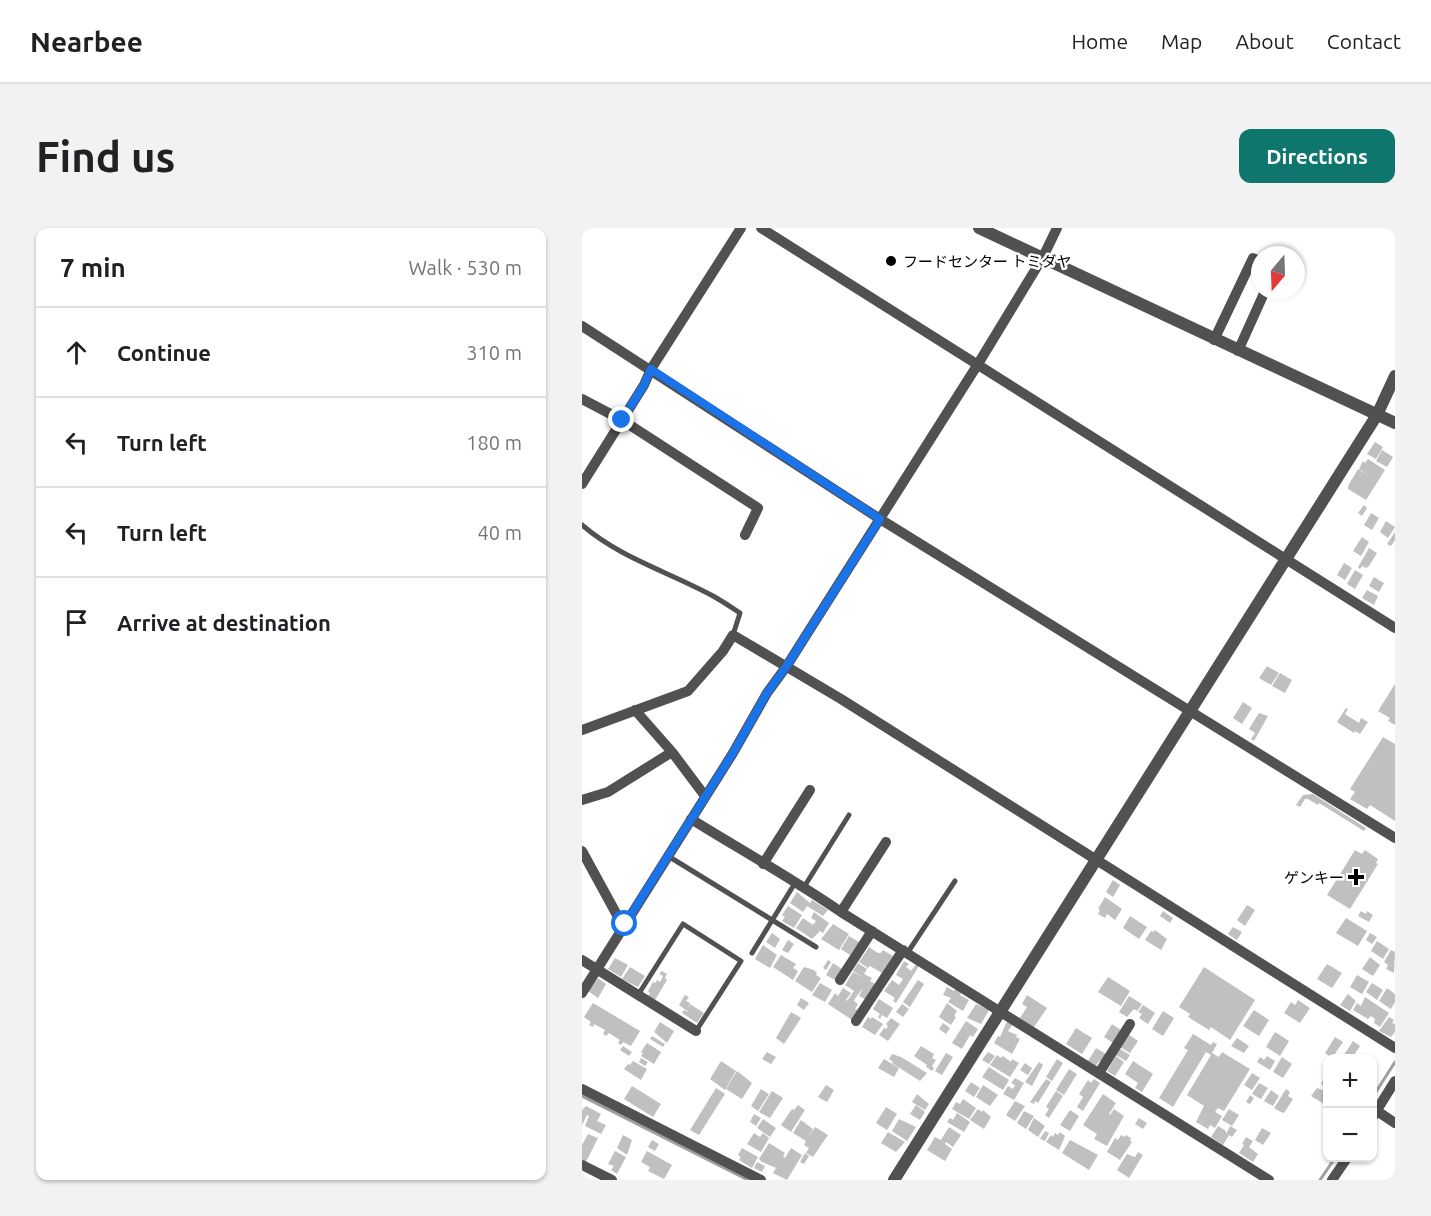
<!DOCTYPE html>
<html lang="en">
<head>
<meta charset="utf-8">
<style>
  :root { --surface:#fff; --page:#f2f2f2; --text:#202124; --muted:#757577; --line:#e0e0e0; --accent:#0f766e }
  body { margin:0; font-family:Ubuntu,"Noto Sans JP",sans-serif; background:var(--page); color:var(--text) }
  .controls { position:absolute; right:18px; bottom:18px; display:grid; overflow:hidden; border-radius:12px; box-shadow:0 2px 4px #0004 }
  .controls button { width:54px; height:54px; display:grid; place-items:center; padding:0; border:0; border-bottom:2px solid var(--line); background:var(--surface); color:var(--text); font:30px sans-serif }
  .compass { position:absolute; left:669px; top:18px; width:54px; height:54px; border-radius:50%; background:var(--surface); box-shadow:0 2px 4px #0004; rotate:199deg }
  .stop { position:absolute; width:18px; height:18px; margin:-14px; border:4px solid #1a73e8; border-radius:50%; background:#fff }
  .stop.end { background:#1a73e8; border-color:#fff; box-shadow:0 2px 6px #0008 }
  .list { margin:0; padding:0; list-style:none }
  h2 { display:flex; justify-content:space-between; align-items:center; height:78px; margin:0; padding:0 24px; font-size:26px }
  h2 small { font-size:20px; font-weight:400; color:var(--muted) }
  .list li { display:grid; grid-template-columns:39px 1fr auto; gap:18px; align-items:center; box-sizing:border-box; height:90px; padding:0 24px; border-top:2px solid var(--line) }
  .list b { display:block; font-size:22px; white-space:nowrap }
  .list em { font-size:20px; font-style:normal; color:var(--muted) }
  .icon { flex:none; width:33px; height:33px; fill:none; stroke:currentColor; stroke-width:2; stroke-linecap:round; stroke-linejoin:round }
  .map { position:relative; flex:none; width:813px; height:952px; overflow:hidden; border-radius:12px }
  header { display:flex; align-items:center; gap:36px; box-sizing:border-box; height:84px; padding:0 30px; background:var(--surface); border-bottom:2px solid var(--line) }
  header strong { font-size:28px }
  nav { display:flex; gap:33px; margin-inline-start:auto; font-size:21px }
  .intro { display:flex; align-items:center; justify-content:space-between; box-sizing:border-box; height:144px; padding:0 36px }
  h1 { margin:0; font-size:42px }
  .button { padding:15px 27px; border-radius:12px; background:var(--accent); color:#fff; font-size:21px; font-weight:700 }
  main { display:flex; gap:36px; padding:0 36px }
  aside { flex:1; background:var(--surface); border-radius:12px; box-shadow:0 2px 4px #0004 }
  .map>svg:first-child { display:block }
</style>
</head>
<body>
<header>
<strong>Nearbee</strong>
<nav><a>Home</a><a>Map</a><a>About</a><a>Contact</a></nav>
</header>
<div class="intro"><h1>Find us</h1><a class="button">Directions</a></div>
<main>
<aside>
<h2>7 min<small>Walk · 530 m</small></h2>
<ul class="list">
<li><svg class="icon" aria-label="ahead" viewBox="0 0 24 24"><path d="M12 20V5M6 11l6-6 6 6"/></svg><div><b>Continue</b></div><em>310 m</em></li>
<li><svg class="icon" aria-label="left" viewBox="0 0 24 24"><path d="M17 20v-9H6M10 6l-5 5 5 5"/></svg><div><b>Turn left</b></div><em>180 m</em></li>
<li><svg class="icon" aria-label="left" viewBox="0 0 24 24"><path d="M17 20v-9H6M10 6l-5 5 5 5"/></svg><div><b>Turn left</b></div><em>40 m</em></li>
<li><svg class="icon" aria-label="arrive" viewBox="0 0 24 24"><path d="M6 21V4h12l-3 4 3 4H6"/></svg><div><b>Arrive at destination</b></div></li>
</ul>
</aside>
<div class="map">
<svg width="813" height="952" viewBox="0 0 813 952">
  <rect width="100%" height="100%" fill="#fff"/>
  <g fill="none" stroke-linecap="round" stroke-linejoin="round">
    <path stroke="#9f9f9f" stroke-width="3" d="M0,868L166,952
      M790,870L813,834
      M738,952L753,930"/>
  </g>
  <path fill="#c0c0c0" d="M793,214L801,219L794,231L785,226Z
    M800,222L811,229L805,239L794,233Z
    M786,231L803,242L784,272L766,261V258L776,241L789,249L777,241L781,233L783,235Z
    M782,277L785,280L780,288L776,285Z
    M789,285L797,290L790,302L782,297Z
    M804,293L813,299L806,310L798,304Z
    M813,304V312L809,318L805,316Z
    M780,309L787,314L779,328L771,323Z
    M787,320L795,325L787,338L784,340L780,338L778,341L776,339Z
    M762,335L770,340L763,352L755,347Z
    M773,342L781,347L773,361L765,356Z
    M792,349L802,355L797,364L787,358Z
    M785,362L796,368L792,377L780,370Z
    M685,438L697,445L689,457L677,450Z
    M698,445L710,452L703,465L690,458Z
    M813,456V497L806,493L808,490L796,483Z
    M661,474L670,480L660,496L651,490Z
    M764,480L766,481L763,486L777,495L779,490L786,494L778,506L773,503L772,505L755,494Z
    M677,485L686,488L672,513L669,511L673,505L667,501Z
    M801,509L813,516V593L788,577L785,581L768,571L773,564L768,561Z
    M731,566L784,600L782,603L737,575L736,577L726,571H723L718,579L714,577L721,567Z
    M773,622L780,626L783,622L796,631L794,635L796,636L768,681L745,667Z
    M531,652L538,657L531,669L524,664Z
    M215,664L228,675L230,672L246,682L241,688L225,678L221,684L208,675Z
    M523,669L540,681L533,692L525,686L523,690L516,686L518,682L516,681Z
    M665,677L673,682L663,698L655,692Z
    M206,678L220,687L212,700L200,693L203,689L200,687Z
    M581,683L591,690L588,695L578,688Z
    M779,683L784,686L785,683L791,687L787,694L776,688Z
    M232,684L247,695L241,705L238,703L230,711L214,700L221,690L231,697L234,693L229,690Z
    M548,688L565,699L557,711L541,700Z
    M764,690L785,703L776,718L754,705Z
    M251,696L267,706L257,722L239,711Z
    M651,699L660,704L655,712L646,706Z
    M573,702L585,711L579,722L563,712L569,703L571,704Z
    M190,705L198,711L193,720L184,714Z
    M788,705L795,709L790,716L784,712Z
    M267,708L277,714L268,727L259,721Z
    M206,712L212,716L206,725L200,722Z
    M795,713L807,721L801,731L789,723Z
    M181,717L195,727L188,740L173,731Z
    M287,719L296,725H299L301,722L311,728L300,745L288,738L286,740L277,734Z
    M809,722L813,724L812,745L804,741L806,737L802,734Z
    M199,727L214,736L211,740L216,743L211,752L191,739Z
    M788,729L798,737L791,748L780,741Z
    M33,730L46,737L39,749L26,741Z
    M246,732L249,734L244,742L241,740Z
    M322,733L327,736L324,739L329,743L334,736L337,738L314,775L311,773L313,770L302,763L310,752L317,757L321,751L314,747Z
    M251,735L260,741L253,752L244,747Z
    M276,735L285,741L282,746L290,750L288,753L293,756L283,771L277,768L281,760L274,769L272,773L276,776L273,781L276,782L270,792L246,776L253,765L256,768L261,760L269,765L264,772L265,773L272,763L263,757L271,744L281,749L271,743Z
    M745,736L760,745L750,760L735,751Z
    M48,739L63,748L56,759L40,751Z
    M222,739L232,742L235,745L234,747L239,750L230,764L213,753Z
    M622,739L673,772L648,812L629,799L627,802L606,789L608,786L597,779Z
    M80,743L85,746L83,750L85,752L73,772L66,768L68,765L66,763L71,754L73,755L75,752L78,754L81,748L77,746Z
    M775,747L787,754L780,766L768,759Z
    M526,749L548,763L539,778L516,764Z
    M16,750L24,756L16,770L6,763Z
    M336,752L342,756L328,779L321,774Z
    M238,755L250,762L243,774L230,767Z
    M790,755L801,762L795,772L784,764Z
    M365,759L372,763L374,760L380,764L378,767L387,772L381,783L366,774L369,770L361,767Z
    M805,760L813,766V774L809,781L797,773Z
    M766,766L774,773L768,783L758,777Z
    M103,767L107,769L104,773L108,775L104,782L97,777Z
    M445,767L465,780L452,799L438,790L445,779L440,776Z
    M547,768L560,776L555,783L552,781L545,789L537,784Z
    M783,769L807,785L798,799L792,795L793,791L789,788L786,791L771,782L775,775L779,778Z
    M219,770L227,775L222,782L215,777Z
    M297,771L311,780L305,790L300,787L298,791L296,789L298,786L291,781Z
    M716,772L728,780L718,795L702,785L709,774L713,777Z
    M11,775L58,803L49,818L41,814L39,817L36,815L38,812L27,805L24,808L21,806L23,802L12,796L11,799L7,797L9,794L2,789Z
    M365,775L375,783L372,788L374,789L369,797L357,789Z
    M108,776L122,785L115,795L100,785L102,782L108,785L104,782Z
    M320,776L327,781L321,789L314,784Z
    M394,776L407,782L399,796L385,790Z
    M561,777L573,785L566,796L557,790L560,786L556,784Z
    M672,782L687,792L677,808L661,798Z
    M581,783L592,790L581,808L570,801Z
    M209,784L219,790L202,816L194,810Z
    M286,789L289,791L290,789L301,796L293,807L280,799Z
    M807,789L812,792L810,795L813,796V804L809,809L797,803Z
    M309,790L318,796L306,813L297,807L302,800L304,801L306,798L304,796Z
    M384,793L396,801L391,809L388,807L380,821L370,815Z
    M425,793L431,796L426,803L435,807L434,809L438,811L430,826L412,815L416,808L418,809Z
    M78,794L92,803L85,815L72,804Z
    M361,795L368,800L364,806L357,801Z
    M530,796L539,802L531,815L522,809Z
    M494,800L510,810L500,826L484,816Z
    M693,804L707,813L698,828L684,819Z
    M546,806L556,813L548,825L538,819Z
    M611,806L629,817L631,814L635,816L630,825L637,829L640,824L668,841L642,883L636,880L633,884L640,888L633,900L628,897L626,901L614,894L622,878L605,867L629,827L624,824L591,879L577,870L606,822L602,820Z
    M70,808L83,816L81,819L68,811Z
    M753,809L761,814L750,830L743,825Z
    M655,810L667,818L662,825L649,818Z
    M771,813L778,818L770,830H760Z
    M65,815L79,824L72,836L59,828L61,825L59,824Z
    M41,818L50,824L47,828L38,822Z
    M339,818L352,826L350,830L354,832L350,838L352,840L350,843L344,839L345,837L332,828Z
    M514,820L524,826L519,835L517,833L514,838L506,833Z
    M538,821L548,827L544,833L534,827Z
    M185,824L194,829L189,836L180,831Z
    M406,824L413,828L407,836L400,832Z
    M364,825L371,829L360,847L353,843Z
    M310,826L319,829L345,845L338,853L310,835L311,834L307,831Z
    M415,827L419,830L421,828L429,834L430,831L437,835L428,849L408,837Z
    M534,828L542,834L533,848L525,843Z
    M685,828L693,833L688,842L675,834L678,829L682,832Z
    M700,829L710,836L701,850L691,844Z
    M59,830L66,834L63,838L57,834Z
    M302,831L317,840L312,849L296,840Z
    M475,831L481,835L470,853L464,849Z
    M51,833L65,841L59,852L42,841L46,836L48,837Z
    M139,833L154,843L143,862L128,851Z
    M551,833L571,846L560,864L553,860L556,855L543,846Z
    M457,834L461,837L450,858L443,854Z
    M443,835L450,840L446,847L438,842Z
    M407,839L427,852L421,862L400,849Z
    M487,841L495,846L482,867L474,862Z
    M155,843L170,855L160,871L144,861Z
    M670,845L678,850L670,862L662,857Z
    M743,848L746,850V857L744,855L742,858L739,856Z
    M433,850L442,855L432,872L421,866L426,858L431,861L433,857L429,855Z
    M464,851L469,854L456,875L453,873L452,876L448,874Z
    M512,851L518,855L501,883L495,879L501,869L497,866L506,852L509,855Z
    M389,854L398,860L392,869L383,863Z
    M677,855L686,860L679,871L670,866Z
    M244,857L252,862L245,874L236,869Z
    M401,857L416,867L408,878L394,869Z
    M50,858L79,876L71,889L42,871Z
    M134,860L143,866L117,907L108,902Z
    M735,860L746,864V871L742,876L729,868Z
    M179,861L187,866L176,883L169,878Z
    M704,861L708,864L706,868L711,871L702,885L699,884L692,880Z
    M689,862L697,868L691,878L682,873Z
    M190,863L201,870L188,890L177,884Z
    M474,863L481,868L467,890L463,887L467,881L464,879Z
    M335,866L347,876L343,882L330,874Z
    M521,866L534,875L527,886L528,887L532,881L542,888L525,918L512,911L515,906L501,897Z
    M668,867L672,870L668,876L664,874Z
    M381,871L394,880L387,891L370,881L374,874L378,876Z
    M433,873L443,878L433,893L424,887Z
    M216,877L223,882L209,904L199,897L210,881L212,882Z
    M334,877L343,884L338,892L328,886Z
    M4,878L19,886L15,893L24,897L19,906L3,898L7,888L5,887L0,897V882Z
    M304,879L315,886L305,902L294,895Z
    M396,881L400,884L401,882L409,889L402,901L388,892Z
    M647,881L657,887L650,898L640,892Z
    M488,882L497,888L488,903L478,897Z
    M442,883L452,888L444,901L435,895Z
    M375,885L388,894L382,904L365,894L368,890L371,892Z
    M172,886L179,890L174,898L168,894Z
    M452,890L463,898L456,909L446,902Z
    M557,890L565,895L561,901L553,896Z
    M181,891L194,900L188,909L175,900Z
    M317,891L334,899L325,913L310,903Z
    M219,892L231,901L225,911L233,899L246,907L231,929L224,925L227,920L222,917L224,913L211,905Z
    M636,898L644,903V906L648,898L655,902L650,909L647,907L641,917L629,909Z
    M367,899L379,907L371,919L364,914L363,916L370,921L363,933L345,922L353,909L359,912Z
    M680,900L689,905L681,917L673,912Z
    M463,903L467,905L463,913L458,911Z
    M306,904L323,914L314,924L299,915Z
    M478,904L483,908L477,922L464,914L469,907L471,909L473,905L476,907Z
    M172,905L178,909L181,905L187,910L179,924L165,916Z
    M6,906L16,910L4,934L0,932V917Z
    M41,907L50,912L45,927L35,920Z
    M539,907L542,909L544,907L549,910L548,913L550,914L538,932L525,924L533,910L536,912Z
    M664,909L671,913L667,919L676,926L671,934L657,925L662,917L660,916Z
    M70,912L77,916L73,923L66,919Z
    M488,912L516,927L507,942L480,925Z
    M187,915L203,925L201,928L203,930L209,920L220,927L205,952L191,945L194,940L180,934L177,931Z
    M160,920L176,929L170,940L157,932L159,929L156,927Z
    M33,923L44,929L35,946L29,942L32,938L26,936Z
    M65,923L90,937L82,951L66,943L68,939L59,934Z
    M556,924L561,927L547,950L535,942L545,926L553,929Z
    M223,925L227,928L222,936L218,934Z
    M175,934L183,938L180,944L172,940Z"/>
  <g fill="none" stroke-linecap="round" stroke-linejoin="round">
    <path stroke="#515151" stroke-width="5" d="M0,297C38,330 87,344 131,368C140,373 149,379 158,385L151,407
      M86,628L234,719
      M222,659L267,587
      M326,724L373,653
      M170,725L213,655
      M56,767L101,696L159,733L114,803"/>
    <path stroke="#515151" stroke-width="10" d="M179,0L813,400
      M0,98L298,291L813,610
      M632,112L671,30L678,33
      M656,123L683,63
      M0,171L40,192L176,280L163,307
      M0,256L62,157L69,141L159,0
      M53,482L90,524L123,568
      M0,502L106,463L141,423L151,407L259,471L813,820
      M0,572L26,564L90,524
      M109,591C159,622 211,651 259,684L687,952
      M0,623L35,687L43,696
      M181,636L228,562
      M259,684L304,614
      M0,732L114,803
      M258,752L290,703
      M0,765L151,525L185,465L204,439L396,136L461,29L475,0
      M274,793L321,722
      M517,845L548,796
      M0,861L179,952
      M795,883L813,895
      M790,890L813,853
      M0,937L30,952
      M750,952L765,930"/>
    <path stroke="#515151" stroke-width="12" d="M397,0L813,195
      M312,952L781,209L795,187L813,148"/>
  </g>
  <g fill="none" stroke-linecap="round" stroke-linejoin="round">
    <path stroke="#1a73e8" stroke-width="8" d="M40,192L62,157L69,141L298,291L204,439L185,465L151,525L43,696"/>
  </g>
  <g fill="#000" stroke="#fff" stroke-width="2">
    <circle cx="309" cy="33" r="6"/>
    <path d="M771 640h6v6h6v6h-6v6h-6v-6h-6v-6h6z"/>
  </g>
  <g text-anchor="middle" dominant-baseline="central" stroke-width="5" stroke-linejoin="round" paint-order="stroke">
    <g font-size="15" fill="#000" stroke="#fff" text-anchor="start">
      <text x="321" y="33">フードセンター トミダヤ</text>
      <text x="762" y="649" text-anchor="end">ゲンキー</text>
    </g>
  </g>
</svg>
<div class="controls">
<button>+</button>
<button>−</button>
</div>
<svg class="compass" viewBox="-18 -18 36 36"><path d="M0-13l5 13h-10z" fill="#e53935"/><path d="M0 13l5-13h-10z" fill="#757577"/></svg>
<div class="stop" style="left:43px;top:696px"></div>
<div class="stop end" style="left:40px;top:192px"></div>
</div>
</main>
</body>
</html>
